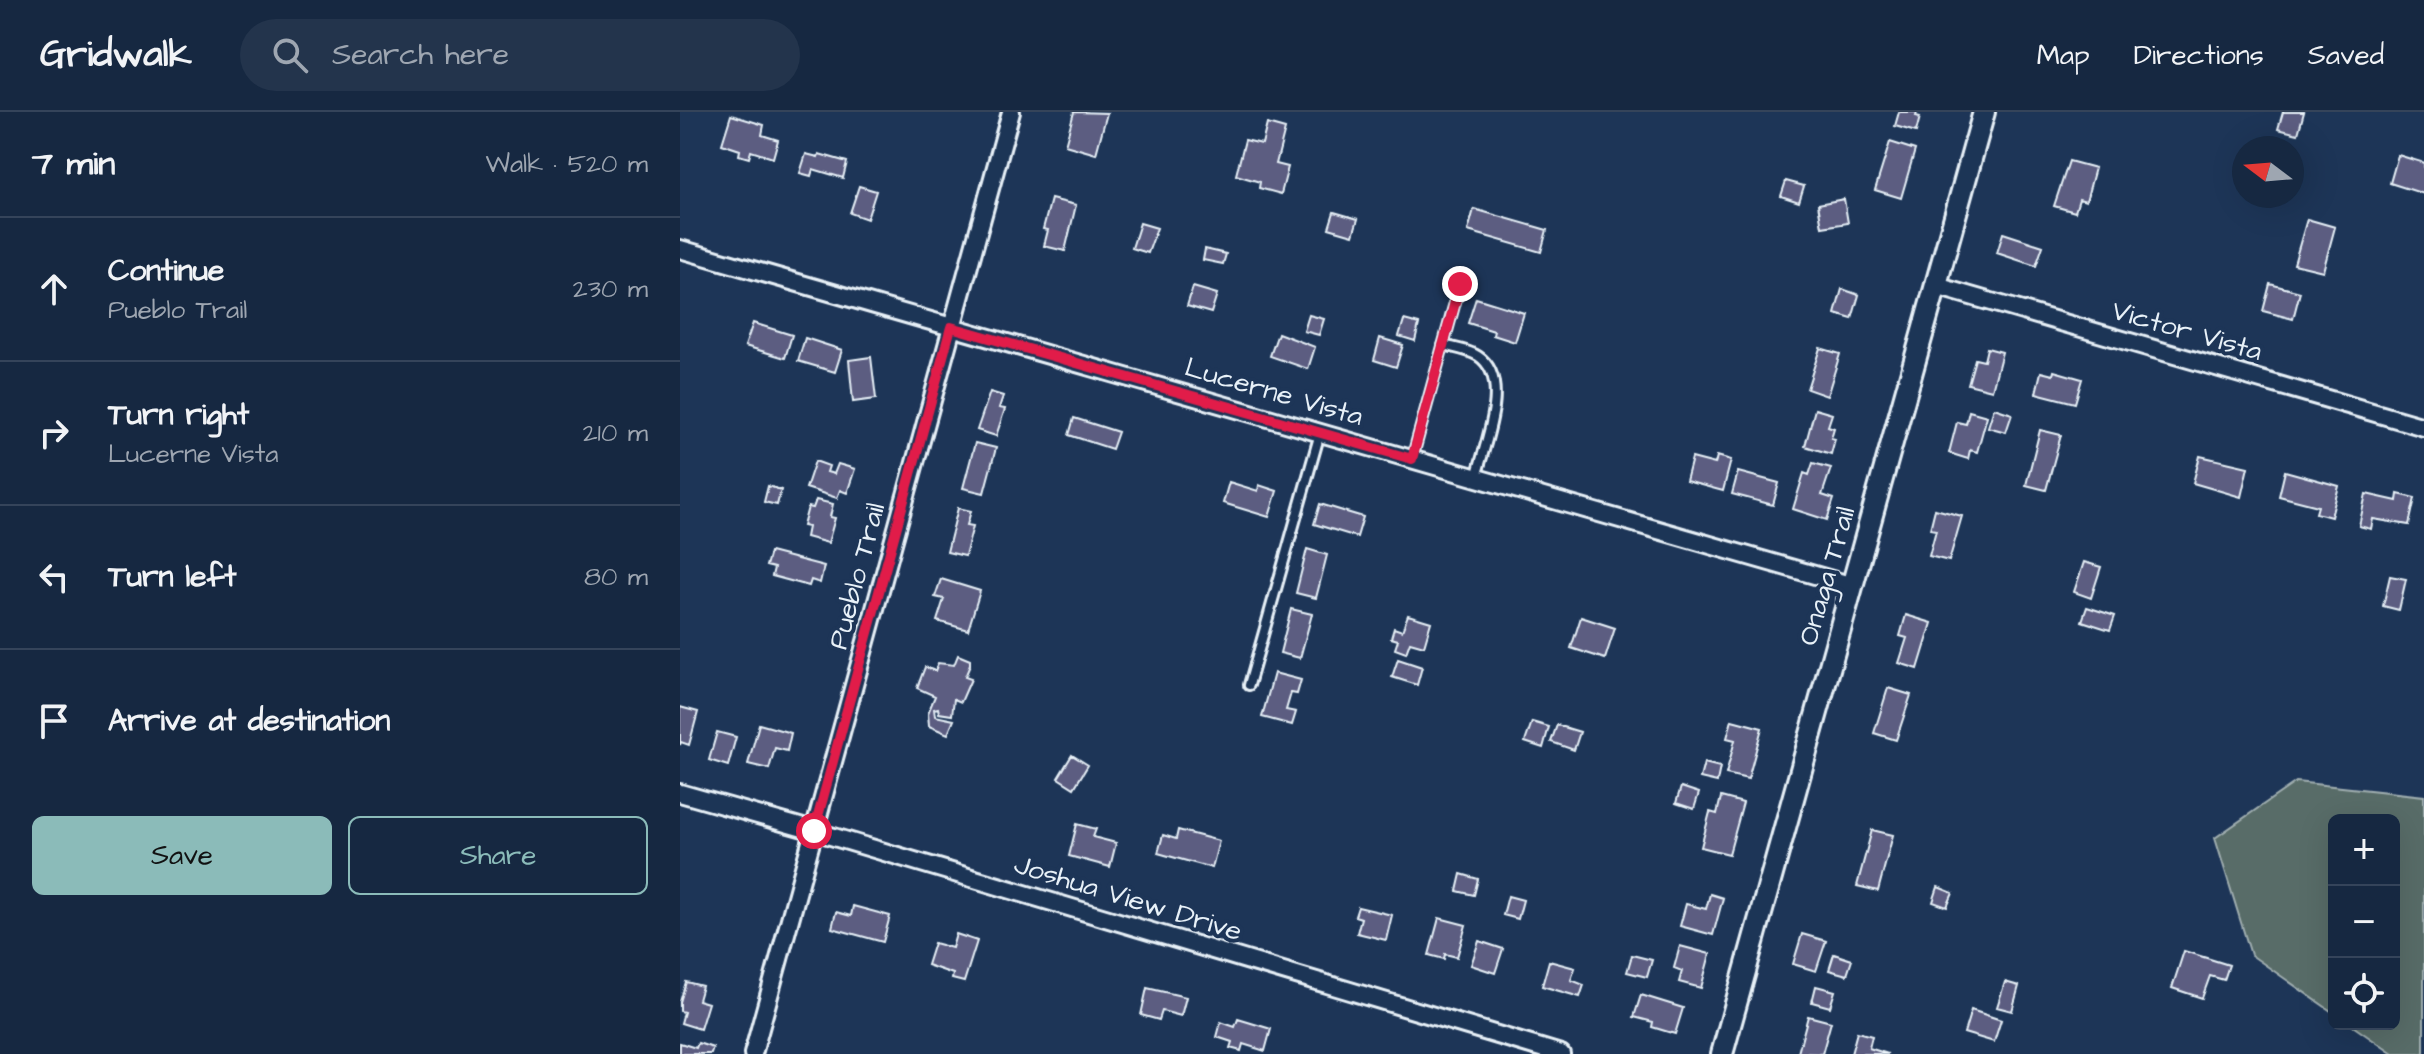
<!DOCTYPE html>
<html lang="en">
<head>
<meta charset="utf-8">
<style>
  :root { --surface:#162841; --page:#23344c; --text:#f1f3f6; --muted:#9ea6b1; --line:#35445a; --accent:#8bbbb9 }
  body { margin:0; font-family:"Architects Daughter",sans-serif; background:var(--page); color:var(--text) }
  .controls { position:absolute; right:24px; bottom:24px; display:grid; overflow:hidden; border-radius:12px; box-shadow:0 8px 32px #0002 }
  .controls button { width:72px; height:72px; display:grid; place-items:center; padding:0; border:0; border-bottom:2px solid var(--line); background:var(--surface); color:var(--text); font:40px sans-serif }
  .compass { position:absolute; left:1552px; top:24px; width:72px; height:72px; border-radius:50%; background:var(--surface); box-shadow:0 8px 32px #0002; rotate:286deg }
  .stop { position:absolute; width:24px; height:24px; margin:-18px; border:6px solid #e11d48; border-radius:50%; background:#fff }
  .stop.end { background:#e11d48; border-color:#fff; box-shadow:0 2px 8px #0008 }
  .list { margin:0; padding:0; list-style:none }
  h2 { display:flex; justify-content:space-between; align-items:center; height:104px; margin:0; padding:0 32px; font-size:34px }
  h2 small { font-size:26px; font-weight:400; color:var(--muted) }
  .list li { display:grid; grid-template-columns:52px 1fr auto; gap:24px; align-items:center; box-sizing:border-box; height:144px; padding:0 32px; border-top:2px solid var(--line) }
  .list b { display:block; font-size:30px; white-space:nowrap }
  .list p { margin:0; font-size:26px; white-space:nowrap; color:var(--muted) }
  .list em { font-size:26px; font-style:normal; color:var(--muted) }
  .actions { display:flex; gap:16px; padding:24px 32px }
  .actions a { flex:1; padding:18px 0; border:2px solid var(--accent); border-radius:12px; text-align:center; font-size:28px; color:var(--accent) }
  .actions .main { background:var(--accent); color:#111 }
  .icon { flex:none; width:44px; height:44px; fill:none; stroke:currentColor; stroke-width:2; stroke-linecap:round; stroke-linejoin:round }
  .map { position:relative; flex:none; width:1744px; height:942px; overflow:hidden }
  header { display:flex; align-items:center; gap:48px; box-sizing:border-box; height:112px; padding:0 40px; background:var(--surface); border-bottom:2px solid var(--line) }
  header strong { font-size:38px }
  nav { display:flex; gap:44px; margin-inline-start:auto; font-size:28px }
  .search { width:560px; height:72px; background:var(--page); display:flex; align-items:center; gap:20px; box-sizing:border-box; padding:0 28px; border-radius:44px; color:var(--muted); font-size:30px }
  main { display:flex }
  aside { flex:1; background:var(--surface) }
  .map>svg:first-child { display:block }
</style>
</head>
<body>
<header>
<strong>Gridwalk</strong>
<div class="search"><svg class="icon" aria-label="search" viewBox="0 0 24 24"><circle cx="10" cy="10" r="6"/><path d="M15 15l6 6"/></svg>Search here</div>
<nav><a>Map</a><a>Directions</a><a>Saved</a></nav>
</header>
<main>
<aside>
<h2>7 min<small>Walk · 520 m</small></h2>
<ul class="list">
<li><svg class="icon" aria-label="ahead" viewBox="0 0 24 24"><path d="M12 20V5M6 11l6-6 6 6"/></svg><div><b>Continue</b><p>Pueblo Trail</p></div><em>230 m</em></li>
<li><svg class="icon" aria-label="right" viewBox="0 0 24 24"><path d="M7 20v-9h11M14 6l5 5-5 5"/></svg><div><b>Turn right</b><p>Lucerne Vista</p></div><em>210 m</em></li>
<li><svg class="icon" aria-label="left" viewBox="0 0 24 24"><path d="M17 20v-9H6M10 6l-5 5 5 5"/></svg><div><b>Turn left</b></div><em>80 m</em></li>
<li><svg class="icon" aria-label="arrive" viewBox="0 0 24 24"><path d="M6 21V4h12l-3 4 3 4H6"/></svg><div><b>Arrive at destination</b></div></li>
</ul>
<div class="actions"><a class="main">Save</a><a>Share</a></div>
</aside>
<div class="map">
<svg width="1744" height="942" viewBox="0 0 1744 942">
  <rect width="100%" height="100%" fill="#1d3557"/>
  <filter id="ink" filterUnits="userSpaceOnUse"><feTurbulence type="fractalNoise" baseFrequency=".0125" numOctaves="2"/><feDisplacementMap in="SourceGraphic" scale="16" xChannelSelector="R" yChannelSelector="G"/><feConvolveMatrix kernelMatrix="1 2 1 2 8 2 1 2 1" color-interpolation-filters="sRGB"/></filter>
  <g filter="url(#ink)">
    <path fill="#586c67" stroke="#a0aeb0" stroke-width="2" d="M1616,670L1744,684V942H1713L1670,912H1714V708H1654V901L1571,843L1535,726Z"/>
    <path fill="#5b5d81" stroke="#e8f1f8" stroke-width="2" d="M394,0L427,1L416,42L385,33Z
      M1219,0H1237L1236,4L1240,5L1236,20L1215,14Z
      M1603,0H1624L1618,22L1598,17Z
      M51,3L84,13L82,23L98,28L93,46L71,39L69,46L59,43L60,38L42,32Z
      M587,12L605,17L596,52L608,55L601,82L579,76L580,70L556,63L565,28L582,32Z
      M1210,30L1235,38L1221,86L1195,78Z
      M126,42L138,45L139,42L167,50L163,66L133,57L131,64L120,61Z
      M1718,43L1744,51V82L1710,71Z
      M1389,49L1415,56L1406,89L1399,87L1395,100L1374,94Z
      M1106,69L1124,74L1119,90L1101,84Z
      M179,74L196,79L187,107L170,101Z
      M371,87L396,93L385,139L364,134L368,118L363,117Z
      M1164,87L1168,111L1142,115L1138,92Z
      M794,97L867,118L861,140L788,119Z
      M654,100L678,107L673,123L649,116Z
      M1627,107L1655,115L1643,159L1614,152Z
      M460,111L477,116L468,141L452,136Z
      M1323,121L1363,134L1356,154L1317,141Z
      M525,137L546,142L543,152L523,148Z
      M1590,172L1620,180L1613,207L1583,199Z
      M513,175L537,182L531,201L507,194Z
      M1162,177L1179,183L1172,207L1155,202Z
      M796,186L844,201L835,230L813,223L814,219L788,211Z
      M629,203L644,207L639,223L624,219Z
      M724,208L739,212L735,229L719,224Z
      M73,211L112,223L105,246L65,234Z
      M598,221L635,235L628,257L590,244Z
      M125,226L162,238L155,260L118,249Z
      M700,226L723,233L716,255L694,248Z
      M1140,236L1160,242L1147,284L1127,277Z
      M1307,236L1322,240L1312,278L1288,272L1295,247L1304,249Z
      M191,245L196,287L173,290L169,248Z
      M1374,259L1402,267L1395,291L1356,281L1361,260L1373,263Z
      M310,280L323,284L319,296L325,297L316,324L297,318Z
      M1314,296L1332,302L1326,320L1308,315Z
      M1135,297L1152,302L1148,314L1154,316L1151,326L1155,327L1151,342L1125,334Z
      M1289,299L1307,304L1297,340L1290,338L1288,347L1269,341L1277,310L1286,312Z
      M394,306L438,320L432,337L389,323Z
      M1360,318L1381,323L1366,378L1346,373Z
      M295,331L316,336L304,381L283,376Z
      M1037,344L1051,348L1043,379L1006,369L1012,346L1035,352Z
      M1520,344L1568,355L1561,385L1513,371Z
      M135,349L149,354L147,360L154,362L158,352L175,357L167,381L160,378L157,386L126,376Z
      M1133,351L1151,356L1142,383L1154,387L1147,408L1113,397L1124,361L1129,363Z
      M1605,359L1659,374L1651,405L1636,401L1638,394L1599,384Z
      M1058,360L1099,371L1093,393L1052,382Z
      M549,370L578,379L579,373L597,379L589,405L543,391Z
      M88,374L101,378L97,393L84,390Z
      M1686,382L1717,389L1718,382L1735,386L1729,413L1693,407L1691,417L1679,414Z
      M136,388L153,392L150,405L155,406L148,431L126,425L128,415L123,414L128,395L133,396Z
      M640,392L683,405L677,425L634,412Z
      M278,396L291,399L287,413L293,414L285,444L267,440Z
      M1255,397L1282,404L1269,449L1249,444L1256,418L1250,417Z
      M627,437L647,443L636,486L616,481Z
      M90,440L144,454L140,471L131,468L129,474L92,464L94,456L86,454Z
      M1404,450L1421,455L1411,486L1394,480Z
      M1710,464L1726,467L1719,498L1703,494Z
      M261,467L300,479L288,518L257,509L264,487L255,485Z
      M1407,495L1435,504L1430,518L1402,509Z
      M611,497L632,502L620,546L600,541Z
      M728,503L751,510L744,534L730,530L726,541L715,537L718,528L711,526L714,516L722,519Z
      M1226,503L1252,511L1238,557L1219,551L1227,526L1220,524Z
      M901,505L935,516L925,547L891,536Z
      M278,543L290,548V553L285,565L291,567L281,590L274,587L272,603L259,601L258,596L254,597L255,604L274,608L268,622L249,614L248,601L255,584L237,576L245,555L255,559L258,551L274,553Z
      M718,547L742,555L737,573L712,565Z
      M594,561L621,568L617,582L611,581L606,598L616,600L612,613L582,605Z
      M1208,576L1231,583L1216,628L1194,621Z
      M0,595L18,600L9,633L1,630L0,633Z
      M1052,608L1082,616L1068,667L1046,662L1055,628L1047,626Z
      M852,610L869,615L863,636L845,630Z
      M79,612L111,621L107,639L95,636L89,657L68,652Z
      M877,613L900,620L894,638L871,630Z
      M37,620L56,625L48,654L29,648Z
      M392,643L408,653L394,676L378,666Z
      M1024,651L1040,655L1037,670L1020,666Z
      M1001,675L1019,681L1014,697L996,691Z
      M1041,685L1063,691L1049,742L1021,735L1030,700L1037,702Z
      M397,712L416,717L413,725L436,731L430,755L389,744Z
      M498,718L539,729L532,756L478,741L483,723L496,727Z
      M1192,718L1213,723L1198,779L1177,774Z
      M781,762L798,767L794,783L777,779Z
      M1258,775L1273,781L1267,795L1253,790Z
      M1030,782L1043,786L1033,823L1000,814L1006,792L1026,797Z
      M828,784L843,788L838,807L823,803Z
      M173,794L210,804L203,830L152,816L156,800L171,804Z
      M678,795L712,803L706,828L677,821L681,806L675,804Z
      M759,806L786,813L777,845L765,842L764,847L749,843Z
      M276,822L297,829L284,870L272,867L273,862L247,853L254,831L272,836Z
      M1122,822L1146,829L1136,859L1113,852Z
      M799,829L823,837L815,861L791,853Z
      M1000,834L1030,842L1021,876L999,870L1002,859L994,856Z
      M1504,839L1549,853L1544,868L1530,864L1522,886L1492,876Z
      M1154,842L1172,848L1167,863L1149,858Z
      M952,843L972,848L967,865L947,860Z
      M869,849L895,856L891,868L904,873L900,885L862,874Z
      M6,870L22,874L18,888L28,891L20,917L1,911L4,900L0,899V890Z
      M1325,870L1339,874L1332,899L1317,895Z
      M1136,874L1155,879L1150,895L1132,890Z
      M467,876L506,885L501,904L482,899L479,908L461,903Z
      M961,883L1003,896L995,922L972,915L973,910L954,905Z
      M1291,898L1321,908L1314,930L1284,921Z
      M1128,904L1151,910L1142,942L1118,941Z
      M558,907L591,917L585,939L563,932L561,939L550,936L552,930L537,925L541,910L555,915Z
      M1177,920L1192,924L1189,936L1208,942H1171Z
      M0,931L16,936L18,931L33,936L31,942H0Z"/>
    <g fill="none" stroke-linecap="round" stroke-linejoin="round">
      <defs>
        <path id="service" d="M763,233C774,236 789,238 798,244C833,267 804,333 796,366
          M732,347L780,172
          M569,573L640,321"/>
        <path id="minor" d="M0,137L1173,474
          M1256,174L1744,315
          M0,681L134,719L881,942
          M73,942L331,0"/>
        <path id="tertiary" d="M1042,942L1304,0"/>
      </defs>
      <use href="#service" stroke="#e8f1f8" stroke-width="14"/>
      <use href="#minor" stroke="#e8f1f8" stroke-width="22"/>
      <use href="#tertiary" stroke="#e8f1f8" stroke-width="26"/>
      <use href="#service" stroke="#1d3557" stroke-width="8"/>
      <use href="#minor" stroke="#1d3557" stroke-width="16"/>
      <use href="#tertiary" stroke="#1d3557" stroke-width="20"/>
    </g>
  </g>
  <g fill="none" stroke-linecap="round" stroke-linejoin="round" filter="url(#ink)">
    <path stroke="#e11d48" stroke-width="10" d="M134,719L271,215L732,347L780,172"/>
  </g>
  <g text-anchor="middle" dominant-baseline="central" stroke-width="8" stroke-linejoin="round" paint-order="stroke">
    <g font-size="28" fill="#e8f1f8" stroke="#1d3557">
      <text transform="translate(1507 219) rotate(16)">Victor Vista</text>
      <text transform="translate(594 280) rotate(16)">Lucerne Vista</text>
      <text transform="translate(177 464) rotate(-75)">Pueblo Trail</text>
      <text transform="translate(1147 464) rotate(-74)">Onaga Trail</text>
      <text transform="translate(448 786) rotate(17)">Joshua View Drive</text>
    </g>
  </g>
</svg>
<div class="controls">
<button>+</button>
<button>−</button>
<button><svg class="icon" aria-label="locate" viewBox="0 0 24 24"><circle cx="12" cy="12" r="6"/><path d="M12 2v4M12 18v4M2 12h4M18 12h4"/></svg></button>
</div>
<svg class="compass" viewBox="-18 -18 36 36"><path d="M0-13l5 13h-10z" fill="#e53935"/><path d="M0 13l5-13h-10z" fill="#9ea6b1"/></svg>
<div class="stop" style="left:134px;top:719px"></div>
<div class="stop end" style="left:780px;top:172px"></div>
</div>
</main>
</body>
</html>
